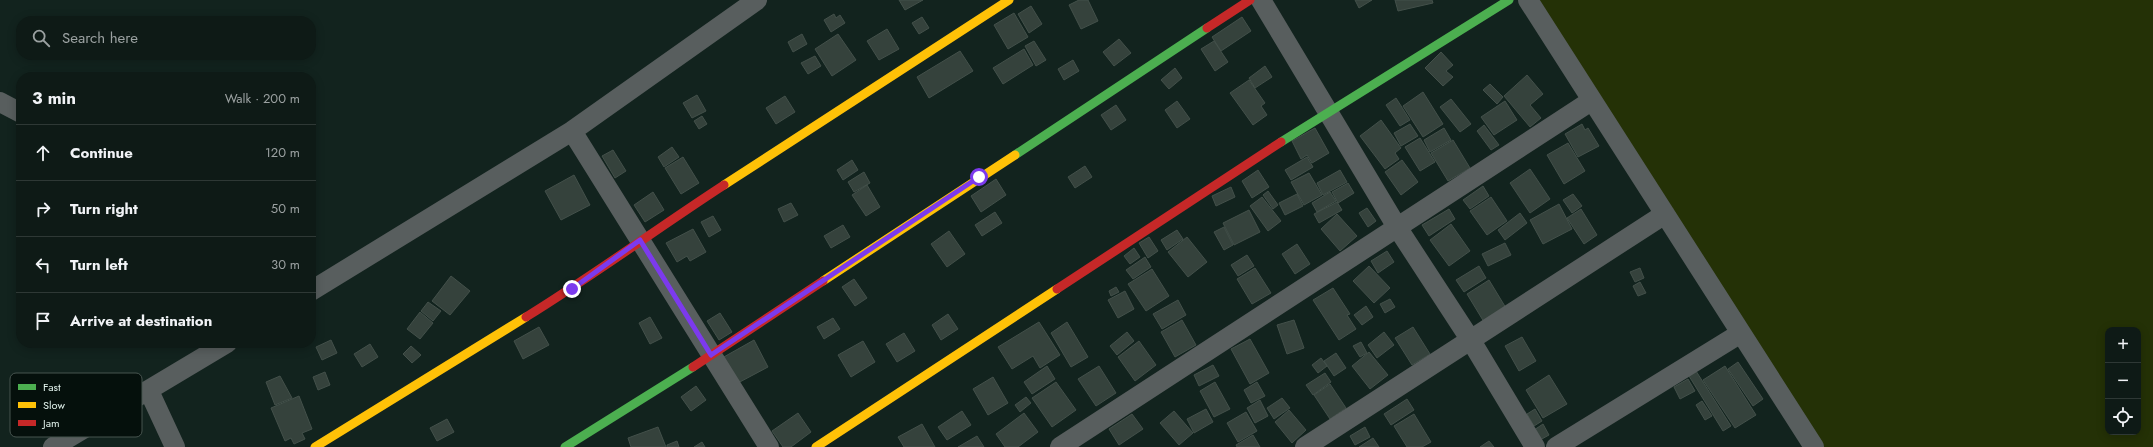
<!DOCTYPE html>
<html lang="en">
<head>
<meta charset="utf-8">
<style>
  :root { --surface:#0e1a16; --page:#17231f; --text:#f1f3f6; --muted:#9ba1a1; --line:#2e3835 }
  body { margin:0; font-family:Jost,sans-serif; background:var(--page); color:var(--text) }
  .controls { position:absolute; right:12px; bottom:12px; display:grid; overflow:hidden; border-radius:8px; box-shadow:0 2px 10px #0003 }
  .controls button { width:36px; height:36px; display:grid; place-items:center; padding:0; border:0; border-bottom:1px solid var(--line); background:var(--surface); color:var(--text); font:20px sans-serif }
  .stop { position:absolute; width:12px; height:12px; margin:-9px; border:3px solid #7c3aed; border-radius:50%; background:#fff }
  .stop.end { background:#7c3aed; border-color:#fff; box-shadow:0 1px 4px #0008 }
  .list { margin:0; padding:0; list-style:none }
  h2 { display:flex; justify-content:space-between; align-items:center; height:52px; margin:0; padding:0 16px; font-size:17px }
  h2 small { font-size:13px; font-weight:400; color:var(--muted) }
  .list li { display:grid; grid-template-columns:26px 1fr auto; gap:12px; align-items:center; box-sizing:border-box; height:56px; padding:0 16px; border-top:1px solid var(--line) }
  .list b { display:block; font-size:15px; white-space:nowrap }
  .list em { font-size:13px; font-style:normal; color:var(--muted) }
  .icon { flex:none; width:22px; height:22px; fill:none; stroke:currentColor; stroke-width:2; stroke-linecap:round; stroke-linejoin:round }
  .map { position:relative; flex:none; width:2153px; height:447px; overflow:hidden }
  .search { position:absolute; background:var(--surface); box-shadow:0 2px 10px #0003; left:16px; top:16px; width:300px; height:44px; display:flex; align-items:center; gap:10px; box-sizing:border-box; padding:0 14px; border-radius:16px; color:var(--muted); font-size:15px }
  .panel { position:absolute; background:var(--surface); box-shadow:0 2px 10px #0003; left:16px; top:72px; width:300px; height:276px; border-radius:16px }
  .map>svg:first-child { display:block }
</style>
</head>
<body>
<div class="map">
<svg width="2153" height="447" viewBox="0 0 2153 447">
  <rect width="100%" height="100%" fill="#12231e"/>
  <path fill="#243106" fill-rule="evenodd" d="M1534,0H2153V447H1817ZM2108,330H2138V432H2108Z"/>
  <path fill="#35423c" stroke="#43504a" d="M899,0H923L905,10Z
    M1079,0H1088L1098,21L1081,29L1069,5Z
    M1355,0H1372L1359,8Z
    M1395,0H1432L1433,3L1398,11Z
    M1031,6L1042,24L1029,33L1018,14Z
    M1014,13L1028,37L1008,49L994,25Z
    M834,14L836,18L840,15L845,23L831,32L824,20Z
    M922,17L929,28L919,34L912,23Z
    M1242,17L1251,31L1221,51L1212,37Z
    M887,29L899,49L879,60L867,41Z
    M802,34L807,44L793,52L788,42Z
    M838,34L856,60L832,76L815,49Z
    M1119,39L1131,53L1114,66L1103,52Z
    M1034,41L1046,60L1036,66L1025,46Z
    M1214,41L1228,62L1215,71L1201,49Z
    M1024,49L1033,65L1003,84L993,68Z
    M960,51L973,71L929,98L917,77Z
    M1441,52L1453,65L1446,71L1453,77L1443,86L1425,68Z
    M815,56L821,66L808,74L801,63Z
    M1073,60L1079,71L1064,80L1058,69Z
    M1265,66L1272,77L1255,88L1249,78Z
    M1175,68L1182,78L1169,89L1161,80Z
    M1527,75L1543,94L1530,105L1541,118L1530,127L1504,96Z
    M1249,80L1265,103L1261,106L1267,115L1253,125L1230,93Z
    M1490,84L1503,97L1497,104L1483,90Z
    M1423,92L1443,124L1423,137L1403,106Z
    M697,95L706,111L692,118L683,103Z
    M785,96L795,112L776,124L766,108Z
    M1396,98L1410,120L1400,126L1386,105Z
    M1451,99L1471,124L1460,132L1440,107Z
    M1177,101L1190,119L1177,128L1165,110Z
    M1505,101L1517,120L1494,135L1481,117Z
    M1116,105L1126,120L1111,130L1101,115Z
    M702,116L707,124L699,129L694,121Z
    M1381,120L1401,148L1395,153L1399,159L1385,169L1360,136Z
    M1410,124L1418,136L1401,146L1394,133Z
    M1582,124L1585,130L1588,128L1599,146L1578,157L1565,134Z
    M1484,125L1499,145L1491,150L1477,131Z
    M1315,128L1329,153L1312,163L1307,155L1301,159L1292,141Z
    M1444,128L1451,140L1430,152L1424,140Z
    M1420,138L1435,162L1420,171L1405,147Z
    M1453,140L1470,168L1448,181L1431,153Z
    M1568,143L1585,171L1564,184L1547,155Z
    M672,147L679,157L664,167L658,157Z
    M613,150L626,171L615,178L602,156Z
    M683,157L699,183L681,194L665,168Z
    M1307,157L1313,167L1291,180L1285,170Z
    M852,160L858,170L843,180L837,170Z
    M1402,160L1418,182L1401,195L1385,172Z
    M1085,166L1092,177L1075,188L1068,177Z
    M1530,169L1550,199L1530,213L1510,183Z
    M1258,170L1269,187L1252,198L1242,181Z
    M1340,170L1347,182L1323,195L1317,183Z
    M864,172L870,183L854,192L848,182Z
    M1309,173L1322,195L1304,205L1291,182Z
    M574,175L590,205L561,220L545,191Z
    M996,179L1006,195L981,212L971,196Z
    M1348,183L1354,193L1338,203L1332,192Z
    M867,185L880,207L866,216L852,195Z
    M1483,186L1489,196L1470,209L1463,200Z
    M1231,187L1235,197L1216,206L1212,196Z
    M1268,191L1278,205L1273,209L1263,195Z
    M653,192L664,210L645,222L634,205Z
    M1330,192L1336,201L1317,212L1312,203Z
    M1297,194L1303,206L1285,215L1279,203Z
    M1573,194L1582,206L1572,213L1563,200Z
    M1262,197L1281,221L1268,231L1250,206Z
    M1491,197L1507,221L1487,235L1470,211Z
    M1337,202L1342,210L1319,223L1314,214Z
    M791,203L798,215L784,222L778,209Z
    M1559,204L1572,229L1543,244L1530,220Z
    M1367,208L1376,221L1368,227L1359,213Z
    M1449,209L1455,219L1429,236L1422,225Z
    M1581,209L1597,235L1584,244L1567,218Z
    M1249,210L1260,232L1234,245L1223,223Z
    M995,212L1002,223L982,236L975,225Z
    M1520,213L1527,223L1505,240L1498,230Z
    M1337,214L1357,236L1340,251L1321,229Z
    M713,216L721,230L709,237L701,222Z
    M1451,224L1470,251L1449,266L1430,240Z
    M843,225L850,237L831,248L824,236Z
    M1224,227L1233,245L1224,250L1214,232Z
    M693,229L706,252L690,261L687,256L677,262L666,243Z
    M1177,230L1183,239L1167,250L1161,240Z
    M949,231L965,254L947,267L931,244Z
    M1149,237L1158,251L1148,258L1139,243Z
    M1187,237L1207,262L1188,277L1168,252Z
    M1505,243L1511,255L1488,266L1482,254Z
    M1297,244L1310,264L1295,274L1282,254Z
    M1134,248L1140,257L1130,264L1124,256Z
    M1387,251L1394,262L1378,273L1371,261Z
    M1247,255L1254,266L1238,276L1231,265Z
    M1145,257L1151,267L1133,279L1126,270Z
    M1369,266L1390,288L1374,303L1353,281Z
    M1479,266L1486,278L1464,292L1456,280Z
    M1255,268L1271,293L1252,304L1237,279Z
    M1640,268L1644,278L1635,282L1630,272Z
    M1152,269L1169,296L1146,311L1128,284Z
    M451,276L470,291L450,315L432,301Z
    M854,279L867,298L855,306L842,287Z
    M1489,280L1506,308L1484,322L1467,294Z
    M1640,282L1646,293L1638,296L1633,286Z
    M1116,287L1119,292L1111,296L1109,291Z
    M1333,288L1350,314L1347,315L1356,329L1339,340L1313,300Z
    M1125,291L1134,309L1118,318L1108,300Z
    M1390,299L1395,307L1385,313L1380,304Z
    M1178,300L1186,315L1162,329L1153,314Z
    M428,302L441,311L433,321L421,311Z
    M1366,306L1373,317L1362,325L1354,315Z
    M420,312L433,323L420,339L407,329Z
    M720,313L732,332L719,340L707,321Z
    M948,314L958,329L941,340L932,325Z
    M650,317L662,338L650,344L639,323Z
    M833,318L840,329L824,339L817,327Z
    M1182,320L1196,345L1175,357L1161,332Z
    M1294,320L1304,348L1287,354L1277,325Z
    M1039,322L1060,355L1040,368L1033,356L1012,369L998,347Z
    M1067,322L1088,357L1071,367L1051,333Z
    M539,327L549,345L523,359L514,341Z
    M1413,327L1430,354L1412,365L1395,338Z
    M1127,332L1134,341L1117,355L1110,346Z
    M1384,332L1394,345L1377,358L1368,345Z
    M904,333L915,351L897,362L886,344Z
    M1522,337L1536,361L1519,371L1505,346Z
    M1250,339L1269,373L1250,384L1231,349Z
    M331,340L337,353L322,360L316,347Z
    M754,340L768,367L736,384L722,358Z
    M863,341L875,362L851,377L838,355Z
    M1139,341L1156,365L1135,381L1118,357Z
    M1361,342L1367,353L1360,357L1353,346Z
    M370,344L378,357L362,367L354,354Z
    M411,346L421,355L412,363L403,354Z
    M1369,352L1388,375L1370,389L1352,366Z
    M1336,353L1346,368L1334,376L1324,361Z
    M1321,358L1327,366L1318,373L1312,365Z
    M1738,362L1763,399L1753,406L1728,369Z
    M1213,365L1219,376L1199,386L1194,375Z
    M1047,366L1055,379L1032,394L1024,382Z
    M1099,366L1116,393L1096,406L1078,379Z
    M1725,366L1756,415L1735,428L1703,380Z
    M1696,371L1731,426L1723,431L1689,376Z
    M325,372L330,385L318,390L313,377Z
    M1325,373L1331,382L1313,395L1306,385Z
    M1549,375L1567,404L1543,418L1526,390Z
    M280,376L292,398L275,405L266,382Z
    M993,377L1008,403L988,415L973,389Z
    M1688,379L1695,391L1680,399L1674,387Z
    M1056,382L1076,410L1052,427L1032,398Z
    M1215,382L1230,409L1214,417L1200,391Z
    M1257,382L1265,396L1251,403L1244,390Z
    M1330,384L1346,408L1330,419L1314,395Z
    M696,386L706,400L691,411L681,397Z
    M299,396L312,429L302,433L305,439L294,444L291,438L285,441L271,408Z
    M1026,397L1031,403L1020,412L1015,405Z
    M1282,398L1290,408L1274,419L1267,408Z
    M1407,399L1414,410L1391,425L1384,414Z
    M1260,400L1268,416L1255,423L1247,408Z
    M1702,401L1712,416L1705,420L1696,405Z
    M1206,409L1213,422L1194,433L1187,419Z
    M1535,409L1542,421L1534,426L1527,414Z
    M1289,410L1306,430L1292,443L1275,422Z
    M962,411L971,425L947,440L938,427Z
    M1174,411L1193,433L1179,445L1160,423Z
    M1246,412L1257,431L1238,442L1227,423Z
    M798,413L811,432L791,447H783L772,431Z
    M1024,413L1038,432L1018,447H1005L996,434Z
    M1132,414L1143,429L1119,445L1109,429Z
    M1414,414L1431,442L1422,447H1407L1394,426Z
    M447,419L454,432L437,441L430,428Z
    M922,424L935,447H904L898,437Z
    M1543,424L1549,435L1540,440L1534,430Z
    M658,427L666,447H631L628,438Z
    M1365,427L1370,437L1355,445L1350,436Z
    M1253,435L1260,447H1237L1236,445Z
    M977,436L984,447H958Z
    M1373,438L1379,447H1359Z
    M677,441L679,447H667V445Z
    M1489,441L1494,447H1480Z
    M702,442L705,447H694Z"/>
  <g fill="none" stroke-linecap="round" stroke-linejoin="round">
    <path stroke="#585e5e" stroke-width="20" d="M1261,0L1397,227L1470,339L1535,447
      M1528,0L1814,447
      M0,102L21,113
      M572,131L769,447
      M311,291L572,131L757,0
      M149,391L175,447
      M53,447L227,343
      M1060,447L1591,101
      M1305,447L1665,214
      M1556,447L1741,333"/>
    <path stroke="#4caf50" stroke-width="9" d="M1281,142L1509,0
      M1015,155L1207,28
      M565,447L693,367"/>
    <path stroke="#ffc107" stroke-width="9" d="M724,185L1009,0
      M823,281L1015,155
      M315,447L526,317
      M816,447L1057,289"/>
    <path stroke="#c62828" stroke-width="9" d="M1207,28L1250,0
      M1057,289L1281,142
      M526,317C594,275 658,228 724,185
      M693,367L823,281"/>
  </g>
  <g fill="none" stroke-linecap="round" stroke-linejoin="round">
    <path stroke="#7c3aed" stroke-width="5" d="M572,289L640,240L711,355L979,177"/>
  </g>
  <rect x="10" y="373" width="132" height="64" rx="6" fill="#05100c" stroke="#47544f" stroke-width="1"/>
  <rect x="18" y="384" width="18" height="6" fill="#4caf50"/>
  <rect x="18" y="402" width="18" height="6" fill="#ffc107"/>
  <rect x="18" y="420" width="18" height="6" fill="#c62828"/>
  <g font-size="11" fill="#e0f1eb">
    <text x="43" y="391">Fast</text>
    <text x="43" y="409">Slow</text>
    <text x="43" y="427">Jam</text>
  </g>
</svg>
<div class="controls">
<button>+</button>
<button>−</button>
<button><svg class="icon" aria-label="locate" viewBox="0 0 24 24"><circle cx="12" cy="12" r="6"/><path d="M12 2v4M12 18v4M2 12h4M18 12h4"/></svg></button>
</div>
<div class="stop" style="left:979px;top:177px"></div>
<div class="stop end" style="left:572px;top:289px"></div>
<div class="search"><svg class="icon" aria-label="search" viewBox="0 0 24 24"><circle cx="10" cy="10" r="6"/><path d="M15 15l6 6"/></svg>Search here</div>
<section class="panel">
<h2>3 min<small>Walk · 200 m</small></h2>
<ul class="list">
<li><svg class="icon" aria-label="ahead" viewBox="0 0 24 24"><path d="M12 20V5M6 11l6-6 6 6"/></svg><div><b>Continue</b></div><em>120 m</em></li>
<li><svg class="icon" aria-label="right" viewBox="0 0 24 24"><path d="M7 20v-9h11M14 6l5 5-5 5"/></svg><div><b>Turn right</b></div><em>50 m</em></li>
<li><svg class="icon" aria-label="left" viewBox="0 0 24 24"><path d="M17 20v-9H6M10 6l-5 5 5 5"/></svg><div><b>Turn left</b></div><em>30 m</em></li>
<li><svg class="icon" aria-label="arrive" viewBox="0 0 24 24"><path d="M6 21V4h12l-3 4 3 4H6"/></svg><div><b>Arrive at destination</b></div></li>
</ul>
</section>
</div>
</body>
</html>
